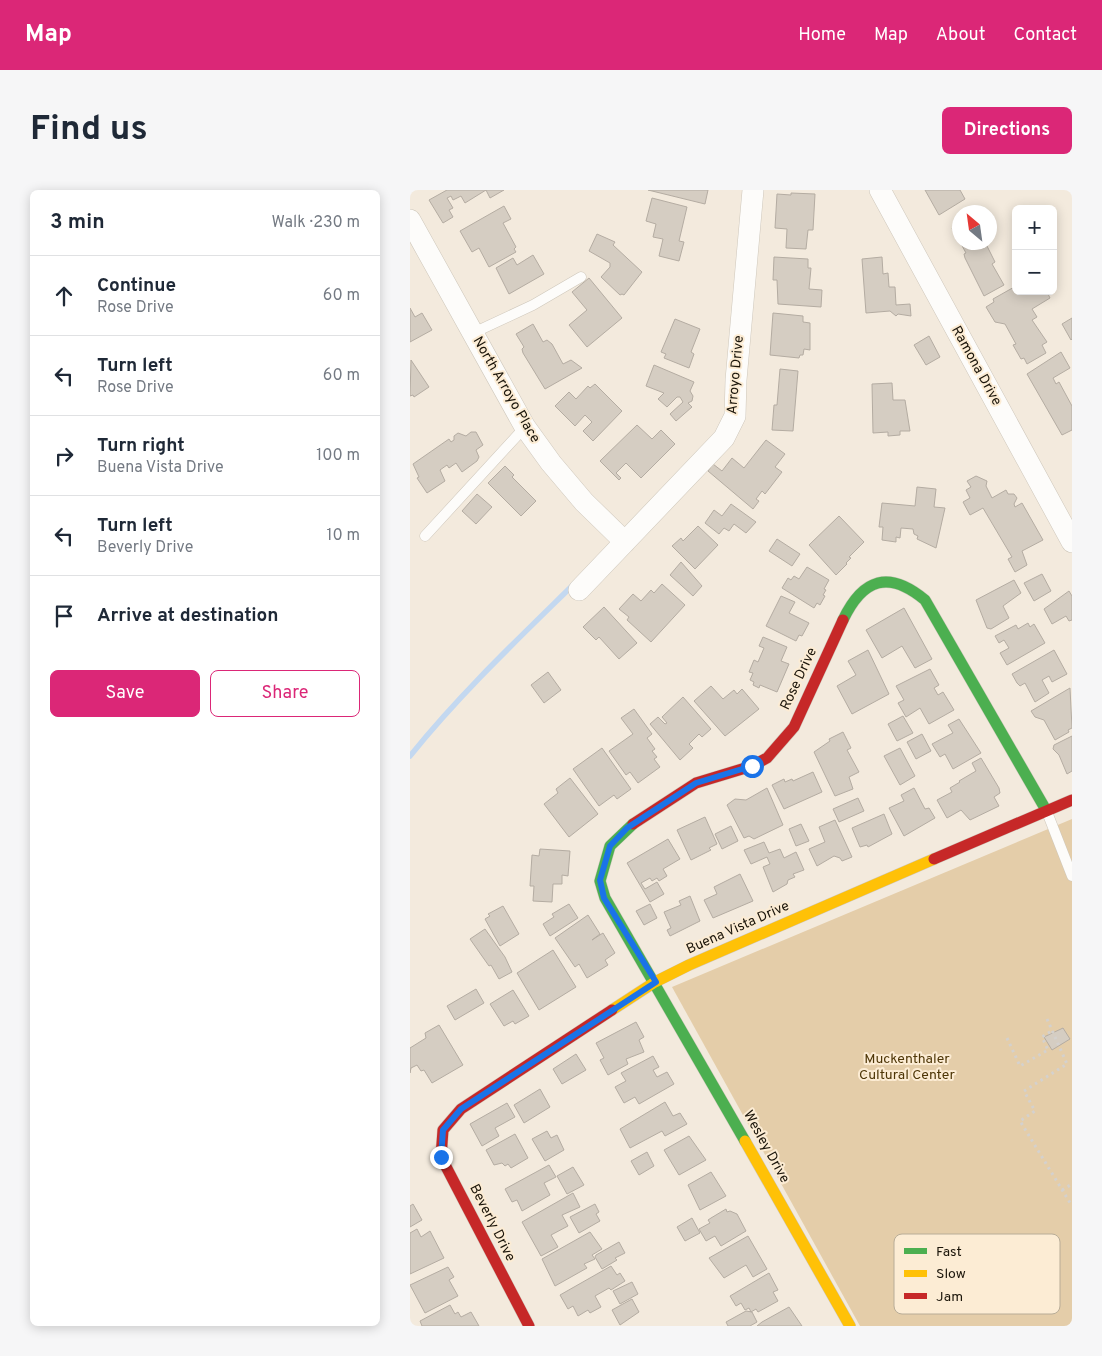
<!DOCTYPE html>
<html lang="en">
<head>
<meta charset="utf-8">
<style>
  :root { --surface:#fff; --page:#f6f6f7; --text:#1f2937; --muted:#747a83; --line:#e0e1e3; --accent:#db2777 }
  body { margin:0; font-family:Overpass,sans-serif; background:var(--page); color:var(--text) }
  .controls { position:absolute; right:15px; top:15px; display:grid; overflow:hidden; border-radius:8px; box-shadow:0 2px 12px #0003 }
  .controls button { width:45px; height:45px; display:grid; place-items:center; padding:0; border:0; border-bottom:1px solid var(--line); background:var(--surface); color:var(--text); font:25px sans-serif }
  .compass { position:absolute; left:542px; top:15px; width:45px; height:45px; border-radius:50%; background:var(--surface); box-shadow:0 2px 12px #0003; rotate:331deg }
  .stop { position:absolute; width:15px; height:15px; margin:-11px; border:4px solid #1a73e8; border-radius:50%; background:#fff }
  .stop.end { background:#1a73e8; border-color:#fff; box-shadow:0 1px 5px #0008 }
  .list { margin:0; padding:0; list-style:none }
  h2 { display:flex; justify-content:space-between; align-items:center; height:65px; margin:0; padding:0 20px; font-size:21px }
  h2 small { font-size:16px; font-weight:400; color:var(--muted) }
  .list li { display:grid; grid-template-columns:32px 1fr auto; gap:15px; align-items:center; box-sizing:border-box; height:80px; padding:0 20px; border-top:1px solid var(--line) }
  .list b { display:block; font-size:19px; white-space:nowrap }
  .list p { margin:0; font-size:16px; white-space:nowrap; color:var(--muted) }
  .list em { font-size:16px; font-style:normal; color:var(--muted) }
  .actions { display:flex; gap:10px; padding:15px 20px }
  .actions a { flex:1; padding:11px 0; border:1px solid var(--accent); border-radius:8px; text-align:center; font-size:18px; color:var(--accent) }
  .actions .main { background:var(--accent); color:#fff }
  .icon { flex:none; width:28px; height:28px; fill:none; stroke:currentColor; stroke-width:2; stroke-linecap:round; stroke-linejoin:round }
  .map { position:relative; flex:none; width:662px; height:1136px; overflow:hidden; border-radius:8px }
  header { display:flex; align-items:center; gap:30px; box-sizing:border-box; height:70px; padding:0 25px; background:var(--accent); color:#fff }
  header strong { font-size:24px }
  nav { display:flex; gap:28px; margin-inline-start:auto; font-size:18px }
  .intro { display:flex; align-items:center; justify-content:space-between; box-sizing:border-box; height:120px; padding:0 30px }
  h1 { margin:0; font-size:35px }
  .button { padding:12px 22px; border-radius:8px; background:var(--accent); color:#fff; font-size:18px; font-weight:700 }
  main { display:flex; gap:30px; padding:0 30px }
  aside { flex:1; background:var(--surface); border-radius:8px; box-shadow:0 2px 12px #0003 }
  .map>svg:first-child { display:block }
</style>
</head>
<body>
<header>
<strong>Map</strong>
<nav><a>Home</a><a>Map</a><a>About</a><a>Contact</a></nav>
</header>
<div class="intro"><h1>Find us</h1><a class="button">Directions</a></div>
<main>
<aside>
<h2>3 min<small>Walk · 230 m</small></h2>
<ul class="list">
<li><svg class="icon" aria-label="ahead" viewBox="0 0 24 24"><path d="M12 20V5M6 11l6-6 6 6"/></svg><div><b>Continue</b><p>Rose Drive</p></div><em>60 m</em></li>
<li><svg class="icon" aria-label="left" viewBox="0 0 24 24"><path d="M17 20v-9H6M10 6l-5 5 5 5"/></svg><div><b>Turn left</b><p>Rose Drive</p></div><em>60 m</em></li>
<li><svg class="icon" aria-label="right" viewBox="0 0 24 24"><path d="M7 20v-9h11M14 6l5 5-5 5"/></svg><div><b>Turn right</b><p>Buena Vista Drive</p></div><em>100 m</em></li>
<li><svg class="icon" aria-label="left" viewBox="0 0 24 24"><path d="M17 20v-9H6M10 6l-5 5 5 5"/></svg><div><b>Turn left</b><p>Beverly Drive</p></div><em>10 m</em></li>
<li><svg class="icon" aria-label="arrive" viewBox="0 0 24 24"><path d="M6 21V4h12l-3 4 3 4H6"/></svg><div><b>Arrive at destination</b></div></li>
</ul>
<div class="actions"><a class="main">Save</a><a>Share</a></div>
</aside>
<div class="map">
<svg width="662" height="1136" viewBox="0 0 662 1136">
  <rect width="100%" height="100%" fill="#f3eadd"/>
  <path fill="#e4cda9" d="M662,629V1136H450L262,797Z"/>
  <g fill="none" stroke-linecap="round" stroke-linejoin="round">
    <path stroke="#c3d8f0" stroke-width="5.5" d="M0,566C50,504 107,450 164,394"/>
  </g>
  <path fill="#d5cdc2" stroke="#b4aca2" d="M37,0H94L80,8L76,0L55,13L51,6L43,10L41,6L37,8L43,18L39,20L43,27L33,33L19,10Z
    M238,0H298L295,14Z
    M515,0H550L555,9L529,25Z
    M381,3L405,4L403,40H398L396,59L376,58L377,39L365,38L367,4L381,5Z
    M242,8L277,17L269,51L274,52L269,71L249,66L253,49L243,47L246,34L236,31Z
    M94,16L101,29L93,33L106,57L104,59L106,62L79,77L69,58L62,62L50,41Z
    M550,34V51L542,38Z
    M187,44L205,52L203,55L232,82L214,105L212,104L210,105L191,87L200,77V73L179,61Z
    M550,52H575L585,72L582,74L594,95L574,106L555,68L554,64L556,63Z
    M123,65L134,84L99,104L86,78L103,68L107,75Z
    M364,67L398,69V78H401L399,99L412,100L411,117L368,114L367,90H363Z
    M472,67L473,84L478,83L479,97H485L486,115L500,114L501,126L488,124L486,126L480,121L456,123L452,69Z
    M179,88L212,128L177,157L159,135L177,120L162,102Z
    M606,96V101H639L640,103L638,104L640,108L622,119L627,127L622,130L637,152L632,155L636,163L617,174L614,168L611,169L603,155L606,154L595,134L585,132L576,117L584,112L583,109Z
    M0,118L5,127L12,123L22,140L0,152Z
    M363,123L393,126V132L400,133V160L394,159L393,165H390L389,168L360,165Z
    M662,128V149L661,150L652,134Z
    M265,129L290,139L281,162L284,164L279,178L254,168L256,164L251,162Z
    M123,134L133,152L137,150L142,154L153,174L161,170L172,178L135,199L113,163L112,159L114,157L106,144Z
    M519,146L530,167L516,175L504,155Z
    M651,162L660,178L643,188L646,194L649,192L662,216V240L652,245L617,184Z
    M1,170L19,197L4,207L3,205L0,206Z
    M244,175L284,192L280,201L283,206L282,211L278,213L282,217L266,231L260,224L273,212L270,207H267L257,217L248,209L254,203L236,196Z
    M370,179L388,181L383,241L362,240L364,215H367Z
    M482,193L483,210H495L500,241H490V245L478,246V242L463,243L462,194Z
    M185,194L212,221L183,251L173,241L182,232L175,225L165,236L145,216L159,202L166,209L178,196L180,198Z
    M227,235L242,249L251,240L265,254L231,288L216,273L206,283L211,288L209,290L190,271Z
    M61,242H66L73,255L66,260L69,267L67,271L52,282L46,273L39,278L37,275L30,280L35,291L17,303L7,288L9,287L3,274L39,249L41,252L44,250V246L48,243L56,246Z
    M356,250L375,264L365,277L372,282L355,304L352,301L346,309L349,311L343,319L298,281L303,274L312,281L322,268L334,278Z
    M95,276L104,285L102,287L126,311L111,326L78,293Z
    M566,286L577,291L576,296L582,308L596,300L598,304H604L607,308L604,314L605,317L612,313L633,350L612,361L617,375L605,382L598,369L602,367L573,318L560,325L553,312L560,308L556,300L561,297L557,291Z
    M507,297L526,299L524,317L535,318L526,358L507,349L508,346L504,344L503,339L491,338L490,348L486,347V352L472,350L473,337H469L472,313L505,316Z
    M67,304L82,317L66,334L52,321Z
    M321,314L346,332L336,343L324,334L319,341L314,338L309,344L295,333L304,320L312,326Z
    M429,326L454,352L439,367L441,368L436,373L437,374L426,385L399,355Z
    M288,336L308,355L285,379L262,356L271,348L273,351Z
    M367,349L390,364L382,376L359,361Z
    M271,372L292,396L283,406L260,385Z
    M397,377L419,390L414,399L416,400L413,405L415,406L410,415L407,413L404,418L372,398L378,388L381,390L384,386L389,389Z
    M632,384L641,401L624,411L614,393Z
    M604,390L611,403L593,416L599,428L581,439L577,438L566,410Z
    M252,394L275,415L241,452L217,430L219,427L209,419L223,404L231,411L241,400L244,403Z
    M659,401L662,406V430L659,431L656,426L642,434L634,419Z
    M371,406L385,412L379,423L399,433L392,446L389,445L386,451L356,436Z
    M194,417L227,453L209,469L189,447L186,450L173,437Z
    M494,418L522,469L505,478L492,456L472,468L456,440Z
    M618,433L620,437L624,434L635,453L597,475L590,463L599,458L594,450L589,453L585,446L606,435L608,439Z
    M353,447L377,457L371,471L379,474L367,502L350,495L349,498L343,495L344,492L340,490L343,483L339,482L344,470L348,472L354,458L349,456Z
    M458,460L479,504L442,524L427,496L446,485L438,471Z
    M644,460L657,484L642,492L639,486L632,490L639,503L625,512L615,493L610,496L607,493L602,484Z
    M520,479L529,495L524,498L528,505L533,502L544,520L519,534L510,518L496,527L488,513L494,510L486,496Z
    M138,482L151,500L134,513L121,495Z
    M301,496L313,509L324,500L327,504L332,499L349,519L315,546L284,511Z
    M660,498L662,538L658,540L659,542L645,550L634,530L625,527L621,521Z
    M273,507L301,539L292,547L289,544L279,554L283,558L270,570L240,534L248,527L255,534L257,533L252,527Z
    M224,519L242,544L237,548L245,559L242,561L247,567L244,569L250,577L228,593L220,582L216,585L199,561L223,544L211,528Z
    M493,526L503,543L487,551L478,534Z
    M549,529L571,563L543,579L535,564L530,567L522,554L543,543L538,535Z
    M433,542L441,558L437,560L449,582L439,587L443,599L425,606L404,562L420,551L419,549Z
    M512,544L521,561L506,569L497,552Z
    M662,546V581L657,584L649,565L643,559L644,555Z
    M192,558L221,599L207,609L204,605L189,616L163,579Z
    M490,558L505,586L490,595L474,566Z
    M571,568L589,598L590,603L584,607L589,616L560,630L551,620L537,628L527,610L542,602L540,598L550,592L549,591L566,581L562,573Z
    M403,582L412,602L374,619L362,595L374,589L375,592L382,589L383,591Z
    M160,588L188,624L159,647L134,614L148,603L146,599Z
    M357,598L373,635L344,649L339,646L334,648L317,615L325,609L336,610Z
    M504,598L515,619L519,618L525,628L494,646L479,618L494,611L491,605Z
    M448,608L454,621L429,632L423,619Z
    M474,624L482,644L458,657L457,655L450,657L442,638Z
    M295,627L307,654L299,658L301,660L281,670L267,640Z
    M425,630L442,667L432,671L430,668L424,666L407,676L399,659L415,652L409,637Z
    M391,634L399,651L386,656L379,639Z
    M321,636L328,651L312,659L305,644Z
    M258,649L270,669L253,679L257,686L249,691L247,688L242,691L240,688L231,693L235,699L247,692L254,704L240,712L217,673Z
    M354,652L359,663L370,659L374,668L386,662L394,680L383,684L385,687L378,690L377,694L363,702L353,677L360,674L357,667L341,674L334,660Z
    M130,659L160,661L158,686L152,685V694H143L142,712L123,711L124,696H120L122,665L129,666Z
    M330,684L343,711L303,728L294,710L307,704L304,697Z
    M280,706L290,731L260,746L257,740L261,738L254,722L271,715L269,711Z
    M159,714L168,728L140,746L133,734L144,727L142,724Z
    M240,714L247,728L234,735L226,721Z
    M93,716L109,744L90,756L75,729L80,726L78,724Z
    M178,725L190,744L182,750L193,743L205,763L195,770L198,775L177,788L169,774L165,777L145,748Z
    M75,739L95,767L102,782L89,789L81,775L79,776L60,749Z
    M143,760L166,797L129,820L107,783Z
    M66,799L74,813L45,830L37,816Z
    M103,800L119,826L105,834L103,831L94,836L80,814Z
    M226,832L234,847L229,850L234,862L216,869L218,874L198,885L190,870L194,868L186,853Z
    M29,835L53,875L22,893L14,880L11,881L7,875L1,878L0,883V858L16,848L15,843Z
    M653,838L660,849L642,860L634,847Z
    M166,864L176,880L152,894L143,879Z
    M243,866L249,877L243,880L247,887L257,882L264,894L229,914L225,907L214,913L205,897L216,891L211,883Z
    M130,899L140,917L114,933L104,915Z
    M255,912L263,926L270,923L277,934L255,946L252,941L220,958L210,939Z
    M97,913L105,927L85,938L89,946L72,956L60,934Z
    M137,941L141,948L147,945L154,960L135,971L122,949Z
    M105,944L118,968L101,978L98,974L95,976L92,973L84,975L76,960Z
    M279,946L296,970L269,985L254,960Z
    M237,962L244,976L229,985L221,971Z
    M139,975L146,987L134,993L140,1005L112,1021L107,1010L102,1012L95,999Z
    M163,977L174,995L157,1004L147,986Z
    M301,982L316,1006L290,1020L278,995Z
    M163,1003L170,1017L152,1025L158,1036L141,1045L148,1057L131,1066L112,1032Z
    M3,1014L12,1030L0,1037V1016Z
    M185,1014L189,1022L186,1024L190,1031L169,1043L160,1027Z
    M316,1019L317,1022L320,1021L327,1024L336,1041L311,1056L305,1046L296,1051L289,1039L300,1033L298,1030L301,1028Z
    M282,1028L290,1043L275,1051L267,1037Z
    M7,1039L11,1047L20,1041L34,1068L0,1084V1043Z
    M180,1042L192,1059L182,1065L185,1069L174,1074L177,1078L145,1096L132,1069Z
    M338,1046L357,1079L343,1087L336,1075L314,1088L299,1068Z
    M209,1052L215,1063L205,1068L207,1070L192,1079L185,1067L186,1065Z
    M201,1076L207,1085L210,1083L215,1091L201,1100L199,1098L185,1106L191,1117L180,1123L178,1120L168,1126L163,1116L158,1119L150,1105Z
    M38,1077L44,1087L39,1090L48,1106L15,1123L0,1095Z
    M359,1083L368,1100L363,1102L368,1111L348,1122L346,1119L341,1122L339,1118L335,1120L331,1113L326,1116L320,1106Z
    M222,1092L228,1104L210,1114L203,1101Z
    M222,1109L229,1122L210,1135L202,1120Z
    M40,1115L45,1124L48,1122L51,1127L61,1122L69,1136H12L10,1131Z
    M379,1117L392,1136H347L352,1132Z
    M336,1121L342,1122L347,1132L340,1136H318L316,1132Z"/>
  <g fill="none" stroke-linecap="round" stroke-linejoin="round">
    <defs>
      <path id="lane" d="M63,143L123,115L171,87
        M15,346L115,237
        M637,622L662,686"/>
      <path id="street" d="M470,0L662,352
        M0,30L115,237L141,273L174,312L215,352
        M169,400L314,248L325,226L326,190L343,0"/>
      <path id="fast" d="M433,430C453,388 479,380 515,410L636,620
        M223,634L200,656L190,691L195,708L335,951"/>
      <path id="slow" d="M202,820L245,792L279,775L524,669
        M335,951L440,1136"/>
      <path id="jam" d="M223,634L286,593L342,576L357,568L384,537L433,430
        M524,669L662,610
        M119,1136L31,967L33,940L51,919L202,820"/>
    </defs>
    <use href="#lane" stroke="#cec7bb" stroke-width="11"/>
    <use href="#street" stroke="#cec7bb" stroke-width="22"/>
    <use href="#fast" stroke="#cec7bb" stroke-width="12"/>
    <use href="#slow" stroke="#cec7bb" stroke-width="12"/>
    <use href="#jam" stroke="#cec7bb" stroke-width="12"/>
    <path stroke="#d4d1ce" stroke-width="3" stroke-dasharray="2.5 4" stroke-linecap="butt" d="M637,829L657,874L614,901L625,921L610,931L662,1016
      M597,848L610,876L638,860L632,847L643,840
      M652,1000L662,994"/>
    <use href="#lane" stroke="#fdfcfa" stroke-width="10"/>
    <use href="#street" stroke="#fdfcfa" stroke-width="21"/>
    <use href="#fast" stroke="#4caf50" stroke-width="11"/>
    <use href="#slow" stroke="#ffc107" stroke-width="11"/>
    <use href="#jam" stroke="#c62828" stroke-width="11"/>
  </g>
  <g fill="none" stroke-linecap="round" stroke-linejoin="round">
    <path stroke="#1a73e8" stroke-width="6" d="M31,967L33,940L51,919L246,792L194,708L190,690L200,656L217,638L286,593L342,576"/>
  </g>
  <g text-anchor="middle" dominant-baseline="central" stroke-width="4" stroke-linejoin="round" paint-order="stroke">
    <g font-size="14" fill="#1b150a" stroke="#fcecd4">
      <text transform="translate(566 176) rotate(61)">Ramona Drive</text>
      <text transform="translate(326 185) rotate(-85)">Arroyo Drive</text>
      <text transform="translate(96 200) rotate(60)">North Arroyo Place</text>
      <text transform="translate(389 489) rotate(-65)">Rose Drive</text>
      <text transform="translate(328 738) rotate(-24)">Buena Vista Drive</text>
      <text transform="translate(356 957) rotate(61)">Wesley Drive</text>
      <text transform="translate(82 1033) rotate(63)">Beverly Drive</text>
    </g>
    <g font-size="14" fill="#4e3607" stroke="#fcecd4">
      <text x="497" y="869">Muckenthaler<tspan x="497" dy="16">Cultural Center</tspan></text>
    </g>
  </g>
  <rect x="484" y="1044" width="166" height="80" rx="8" fill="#fcecd4" stroke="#b8ac97" stroke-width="1"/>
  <rect x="494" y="1058" width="23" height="6" fill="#4caf50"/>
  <rect x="494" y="1080" width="23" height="7" fill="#ffc107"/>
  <rect x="494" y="1103" width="23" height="6" fill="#c62828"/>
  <g font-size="14" fill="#1b150a">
    <text x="526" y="1066">Fast</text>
    <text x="526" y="1088">Slow</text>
    <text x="526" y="1111">Jam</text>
  </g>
</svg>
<div class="controls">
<button>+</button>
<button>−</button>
</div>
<svg class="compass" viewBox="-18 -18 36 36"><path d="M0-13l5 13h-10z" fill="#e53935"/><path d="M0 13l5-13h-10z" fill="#747a83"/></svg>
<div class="stop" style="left:342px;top:576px"></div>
<div class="stop end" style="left:31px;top:967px"></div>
</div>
</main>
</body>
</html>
